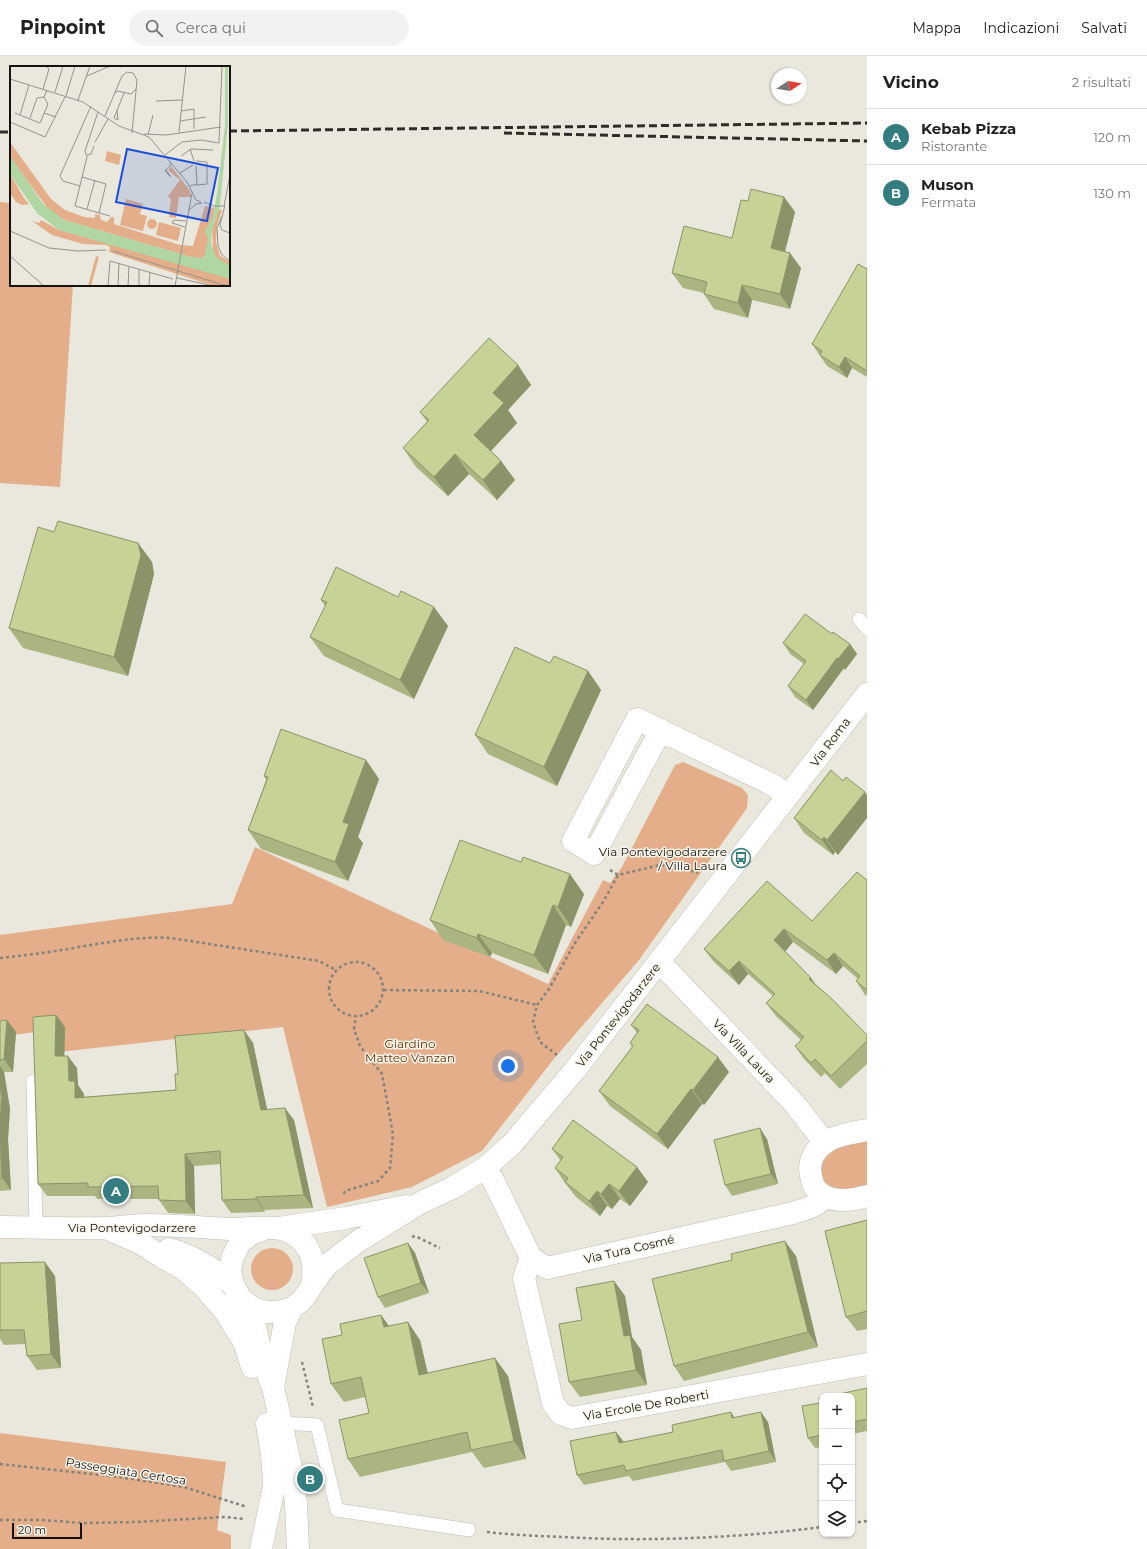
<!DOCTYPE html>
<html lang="it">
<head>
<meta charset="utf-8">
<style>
  :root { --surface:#fff; --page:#f2f2f2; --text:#222; --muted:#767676; --line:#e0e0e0; --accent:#337c80 }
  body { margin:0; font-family:Montserrat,sans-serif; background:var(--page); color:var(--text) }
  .controls { position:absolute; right:12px; bottom:12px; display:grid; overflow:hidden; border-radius:8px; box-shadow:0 1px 3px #0004 }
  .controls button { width:36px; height:36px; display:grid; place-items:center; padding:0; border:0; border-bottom:1px solid var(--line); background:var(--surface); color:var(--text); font:20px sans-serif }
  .compass { position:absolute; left:771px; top:12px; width:36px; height:36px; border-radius:50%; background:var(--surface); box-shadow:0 1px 3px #0004; rotate:78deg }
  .scale { position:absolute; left:12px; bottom:10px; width:70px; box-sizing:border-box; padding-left:4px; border:2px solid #141310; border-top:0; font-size:11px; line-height:14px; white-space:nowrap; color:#141310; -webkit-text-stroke:3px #f8f5eb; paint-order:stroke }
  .you { position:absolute; left:508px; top:1010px; width:14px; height:14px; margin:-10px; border:3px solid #fff; border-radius:50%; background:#1a73e8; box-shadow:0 0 0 6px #1a73e833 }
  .badge { display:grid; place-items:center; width:26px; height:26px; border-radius:50%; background:var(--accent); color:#fff; font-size:13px; font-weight:700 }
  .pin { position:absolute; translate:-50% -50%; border:2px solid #fff; box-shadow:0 1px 4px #0006 }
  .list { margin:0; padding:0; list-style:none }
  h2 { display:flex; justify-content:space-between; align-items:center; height:52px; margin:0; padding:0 16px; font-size:17px }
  h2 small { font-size:13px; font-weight:400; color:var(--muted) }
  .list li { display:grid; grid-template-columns:26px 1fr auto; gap:12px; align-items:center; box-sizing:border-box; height:56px; padding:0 16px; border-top:1px solid var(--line) }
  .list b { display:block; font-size:15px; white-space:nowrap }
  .list p { margin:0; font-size:13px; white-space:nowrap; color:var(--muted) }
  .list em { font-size:13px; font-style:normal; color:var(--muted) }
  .icon { flex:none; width:22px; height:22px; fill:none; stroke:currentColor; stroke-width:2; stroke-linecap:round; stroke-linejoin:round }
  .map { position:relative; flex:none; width:867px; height:1493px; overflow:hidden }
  header { display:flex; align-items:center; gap:24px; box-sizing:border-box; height:56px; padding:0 20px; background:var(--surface); border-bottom:1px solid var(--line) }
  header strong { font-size:19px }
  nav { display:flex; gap:22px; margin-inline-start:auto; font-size:14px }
  .search { width:280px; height:36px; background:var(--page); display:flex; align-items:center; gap:10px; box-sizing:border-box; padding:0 14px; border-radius:22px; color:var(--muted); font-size:15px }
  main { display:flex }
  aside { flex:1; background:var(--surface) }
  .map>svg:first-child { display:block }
</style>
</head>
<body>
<header>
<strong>Pinpoint</strong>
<div class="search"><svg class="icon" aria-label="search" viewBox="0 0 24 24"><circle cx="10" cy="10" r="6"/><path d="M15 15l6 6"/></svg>Cerca qui</div>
<nav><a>Mappa</a><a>Indicazioni</a><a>Salvati</a></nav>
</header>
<main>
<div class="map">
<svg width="867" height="1493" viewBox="0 0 867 1493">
  <rect width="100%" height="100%" fill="#eae8dd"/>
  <path fill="#e3ae89" d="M0,146L11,147V229H73L60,431L0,427Z
    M683,706L742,732L748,739L747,752L639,904L553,1004L482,1095L412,1131L327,1151L283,971L59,996L57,973L0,981V879L232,848L255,791L548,928L603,824L610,827L622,811L675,709Z
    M867,1085V1131C857,1132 846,1135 836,1132C810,1125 819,1103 837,1092C846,1087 857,1087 867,1085Z
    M251 1213a21 21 0 1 1 42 0a21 21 0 1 1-42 0Z
    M0,1377L226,1406L217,1474L231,1479V1493H0Z"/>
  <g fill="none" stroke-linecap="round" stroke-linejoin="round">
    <defs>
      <path id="lane" d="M859,563L867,573
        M33,1025L36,1171
        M275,1369L281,1367L317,1369L337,1454L469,1474"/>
      <path id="street" d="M661,674L594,798L573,785L637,663L773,729L787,740
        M659,907L670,917L794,1047L825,1087
        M867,1074C855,1076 842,1078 831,1083C815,1090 806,1107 812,1124C813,1126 813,1130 815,1132C827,1148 851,1145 867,1140
        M485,1112L493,1124L531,1202L547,1212L793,1157C805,1153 818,1151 824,1140
        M531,1202L524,1222L553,1347L561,1358L572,1362L867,1308"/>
      <path id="secondary" d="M0,1171C36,1171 71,1173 107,1172C119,1172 131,1169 143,1169C172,1169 200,1171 229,1173C247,1173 276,1168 292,1177C312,1189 316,1207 312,1229
        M279,1172L346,1162L406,1150
        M108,1173L142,1188L162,1201L184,1213L204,1231L225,1255L245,1288L252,1311
        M264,1173L251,1178L240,1187L233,1200L230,1214L233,1229L254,1266L263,1307L273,1331L277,1349L292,1416L296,1447L298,1493
        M169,1193C194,1201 213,1211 233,1229
        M242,1244L253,1252L266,1256H279L292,1252L300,1246L307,1238L312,1229L327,1209L357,1186L420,1147L452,1132L485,1112L512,1088L574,1015L867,638
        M273,1331L285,1266L292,1252
        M267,1368L272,1398L274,1425
        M261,1493L278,1411"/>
    </defs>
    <use href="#lane" stroke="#bfbdb3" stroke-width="14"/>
    <use href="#street" stroke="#bfbdb3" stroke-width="23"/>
    <use href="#secondary" stroke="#bfbdb3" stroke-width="23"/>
    <path stroke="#85837c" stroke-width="2.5" stroke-dasharray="3 3" stroke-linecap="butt" d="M610,814L618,819
      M0,902C27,899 53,896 79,891C110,886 139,880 171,882L319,905L336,914
      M329 933a27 27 0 1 1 54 0a27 27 0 1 1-54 0Z
      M384,934L479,935L537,949
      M557,999L540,986L533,966L537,949L549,933L575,887L603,846L618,819L660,809L678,811L698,817
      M344,1138L345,1135L378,1125L390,1112L393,1078L382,1018L360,990L354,973L356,960
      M412,1181L415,1180L440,1192
      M302,1306L313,1351
      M0,1408L119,1421L184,1431L247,1451
      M0,1464H42L83,1467L136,1466L225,1461L245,1463
      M852,1467L867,1465
      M487,1476C512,1479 538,1480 563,1481C650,1486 736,1482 822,1471"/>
    <use href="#lane" stroke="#fff" stroke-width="13"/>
    <use href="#street" stroke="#fff" stroke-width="22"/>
    <use href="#secondary" stroke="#fff" stroke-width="22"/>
    <path stroke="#2e2d29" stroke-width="3" stroke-dasharray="8 4" stroke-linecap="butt" d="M229,75L867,67
      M0,76H11
      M504,77L867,85"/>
  </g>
  <path fill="#aab581" d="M784,141L795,156L785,195L801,212L790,253L752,244L748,262L714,253L704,238V237L683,232L672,217L732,182L748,145Z
    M867,213V321L852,312L847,322L827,310L812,288Z
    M518,309L531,329L508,354L517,367L491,395L501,405L515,424L497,444L469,418L448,440L416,411L403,392L427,366L420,356Z
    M54,476L138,487L152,506L154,518L128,620L23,592L9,572Z
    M398,541L448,570L414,643L324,600L310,581L325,550L321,544Z
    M832,578L850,588L857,598L845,614L844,612L813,654L795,641L788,630L804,608L790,598L783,587Z
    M550,607L588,615L601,634L557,730L488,698L475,679Z
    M366,704L379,723L358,781L363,787L348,825L261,793L248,774L266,724L264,720Z
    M831,714L838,799L835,796L833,799L804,777L794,762Z
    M867,824V940L865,939L856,925L858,923L843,910L836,918L793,886L785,896L811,922L816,929L867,979V1008L840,1033L825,1017L821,1021L804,1003L795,990L801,984L776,960L766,947L773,940L748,918L739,929L714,906L704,893L812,865Z
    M584,838L571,871L566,869L548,918L492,897L490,901L443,884L430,864Z
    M56,959L65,971L64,1000L77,1012L78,1029L84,1038V1041L176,1034L178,1018L244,974L253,987L267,1053L294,1064L313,1152L264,1154L265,1156L231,1157L222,1144L221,1108L194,1110L195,1158L168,1157L159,1144V1143H97L95,1140H47L38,1128Z
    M0,965L16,976L13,1016H4L10,1053L8,1083L11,1134L0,1135Z
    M631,969L729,1016L704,1049L702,1048L668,1093L610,1050L599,1035L632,991L630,987L637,977Z
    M767,1083L778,1128L732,1140L725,1129Z
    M552,1093L637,1111L648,1126L630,1150L620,1143L612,1153L607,1150L600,1160L576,1141L565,1127L555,1112L561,1105Z
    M867,1164V1273L857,1275L846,1261Z
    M408,1187L415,1197L429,1237L385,1252L378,1241Z
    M796,1200L818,1291L684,1325L674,1310Z
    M0,1207L55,1220L61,1312L37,1314L27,1300L25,1288L4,1289L0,1283Z
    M614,1225L625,1240L632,1281L641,1294L647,1329L580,1341L569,1326L582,1264Z
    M381,1259L389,1270L420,1284L428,1317L508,1320L526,1403L484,1412L472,1396L360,1421L348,1403L369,1357L365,1341L344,1346L331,1328L342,1279Z
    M867,1332V1375L852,1378V1340Z
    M822,1342V1391L815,1392L808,1382L820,1347Z
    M735,1362L768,1366L776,1406L731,1415L725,1406L633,1425L629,1420L584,1429L577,1419L616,1376L623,1386L673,1376Z"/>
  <path fill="#8b9369" d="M784,141L795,156L782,207L771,192Z
    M790,197L801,212L790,253L780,238Z
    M742,229L752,244L748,262L738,247Z
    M845,301L852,312L847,322L839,311Z
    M518,309L531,329L508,354L517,367L487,399L474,379L493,337Z
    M455,398L469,418L448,440L434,421Z
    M501,405L515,424L497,444L483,424Z
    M138,487L152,506L154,518L128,620L114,601Z
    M434,551L448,570L414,643L400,624Z
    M850,588L857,598L845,614L838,603Z
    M837,602L844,612L813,654L806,644Z
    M588,615L601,634L557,730L544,711Z
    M366,704L379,723L358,781L363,787L348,825L335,806L343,766Z
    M865,736L867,739V762L838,799L827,784Z
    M824,781L835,796L833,799L822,784Z
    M570,818L584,838L571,871L558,851Z
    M553,849L566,869L548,918L534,899Z
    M784,873L793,886L783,898L774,884Z
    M478,878L492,897L490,901L477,882Z
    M834,897L843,910L836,918L827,904Z
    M739,905L748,918L739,929L729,915Z
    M811,922L820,935L809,923Z
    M56,959L65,971L64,1013L55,1000Z
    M7,964L16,976L13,1016L4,1003Z
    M244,974L253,987L270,1067L261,1054Z
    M68,1000L77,1012L78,1029L84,1038V1055L75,1042L69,1025Z
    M718,1001L729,1016L704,1049L693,1034Z
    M0,1010L4,1016L10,1053L8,1083L11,1134L2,1122L0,1074Z
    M691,1033L702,1048L668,1093L657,1078Z
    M285,1052L294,1064L313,1152L304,1139Z
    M760,1072L767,1083L778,1128L771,1118Z
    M185,1098L194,1110L195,1158L186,1145Z
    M637,1111L648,1126L630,1150L619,1135Z
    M609,1128L620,1143L612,1153L601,1138Z
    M597,1135L607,1150L600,1160L589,1145Z
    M256,1141L264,1154L265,1156L256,1143Z
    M785,1185L796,1200L818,1291L808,1276Z
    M408,1187L415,1197L429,1237L421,1227Z
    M45,1206L55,1220L61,1312L51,1298Z
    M614,1225L625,1240L632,1281L641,1294L647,1329L636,1314L624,1280Z
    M381,1259L394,1277L384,1271Z
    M408,1266L420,1284L432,1337L419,1319Z
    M495,1302L508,1320L526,1403L514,1385Z
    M731,1356L738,1367L732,1362Z
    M761,1356L768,1366L776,1406L769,1395Z
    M616,1376L624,1386L619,1387Z"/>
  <path fill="#c6d296" stroke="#8b9369" d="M751,133L784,141L771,192L790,197L780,238L742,229L738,247L704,238L707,226L672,217L684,170L732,182L741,144L748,145Z
    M858,208L867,213V315L845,301L839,311L820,299L822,295L812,288Z
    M489,282L518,309L493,337L504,347L474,379L501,405L483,424L455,398L434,421L403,392L429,364L420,356Z
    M58,465L138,487L141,499L114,601L9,572L38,471L54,476Z
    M336,511L398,541L401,535L434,551L400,624L310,581L327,546L321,544Z
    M805,558L832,578L833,576L850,588L838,603L837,602L806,644L788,630L806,605L783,587Z
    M515,591L550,607L554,600L588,615L544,711L475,679Z
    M281,673L366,704L343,766L349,768L335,806L248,774L268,721L264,720Z
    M831,714L843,725L846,721L865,736L827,784L824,781L822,784L794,762Z
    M460,784L521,806L523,801L570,818L558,851L553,849L534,899L478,878L477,882L430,864Z
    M857,816L867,824V934L856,925L860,920L834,897L827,904L784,873L774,884L811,922L809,923L831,942L867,979V985L831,1020L815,1003L811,1007L795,990L804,981L766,947L775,938L739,905L729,915L704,893L767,825L812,865Z
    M647,948L718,1001L693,1034L691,1033L657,1078L599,1035L633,990L630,987L639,974L631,969Z
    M56,959L55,1000H68L69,1025H75V1042L176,1034L175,1018H178L175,980L244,974L261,1054L285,1052L304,1139L256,1141V1143L222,1144L220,1095L185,1098L186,1145L159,1144L158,1130L88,1131V1127L38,1128L33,961Z
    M7,964L4,1003L0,1004V965Z
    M0,1030L2,1041L0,1069Z
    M573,1064L637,1111L619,1135L609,1128L601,1138L597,1135L589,1145L565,1126L568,1122L555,1112L563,1101L552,1093Z
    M760,1072L771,1118L725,1129L714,1084Z
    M0,1074L2,1122H0Z
    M867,1164V1255L846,1261L825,1175Z
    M785,1185L808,1276L674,1310L652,1223L732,1204L731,1198Z
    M408,1187L421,1227L378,1241L364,1202Z
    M45,1206L51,1298L27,1300L24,1274H0V1207Z
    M614,1225L624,1280L630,1279L636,1314L569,1326L559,1268L582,1264L576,1232Z
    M381,1259L384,1271L408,1266L419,1319L495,1302L514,1385L471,1394L467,1376L348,1403L339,1364L369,1357L361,1321L331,1328L322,1283L342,1279L340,1268Z
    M867,1332V1363L852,1366V1340H830Z
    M819,1342H822V1379L808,1382L802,1350L820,1347Z
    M731,1356L732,1362L761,1356L769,1395L724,1405L722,1394L626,1415L624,1409L577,1419L570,1385L616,1376L619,1387L673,1376L672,1369Z"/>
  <defs>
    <symbol id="bus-ring" viewBox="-11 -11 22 22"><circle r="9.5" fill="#f8f5eb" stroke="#337c80" stroke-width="1.5"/><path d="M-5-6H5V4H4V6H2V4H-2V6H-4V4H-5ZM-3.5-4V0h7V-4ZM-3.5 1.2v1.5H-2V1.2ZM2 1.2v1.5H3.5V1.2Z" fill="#337c80"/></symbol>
  </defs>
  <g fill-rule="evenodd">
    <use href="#bus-ring" x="730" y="791" width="22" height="22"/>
  </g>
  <g text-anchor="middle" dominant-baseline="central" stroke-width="3" stroke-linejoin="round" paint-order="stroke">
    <g font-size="12" fill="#141310" stroke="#f8f5eb">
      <text transform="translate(830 686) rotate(-53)">Via Roma</text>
      <text transform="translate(618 959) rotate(-52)">Via Pontevigodarzere</text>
      <text transform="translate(744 995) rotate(46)">Via Villa Laura</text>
      <text x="132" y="1171">Via Pontevigodarzere</text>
      <text transform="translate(629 1193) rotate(-13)">Via Tura Cosmé</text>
      <text transform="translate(646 1349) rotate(-10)">Via Ercole De Roberti</text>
      <text transform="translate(126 1415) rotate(9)">Passeggiata Certosa</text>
    </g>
    <g font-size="12" fill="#141310" stroke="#f8f5eb" text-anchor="end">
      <text x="727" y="795">Via Pontevigodarzere<tspan x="727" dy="14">/ Villa Laura</tspan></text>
    </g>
    <g font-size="12" fill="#623104" stroke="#f8f5eb">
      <text x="410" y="987">Giardino<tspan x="410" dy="14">Matteo Vanzan</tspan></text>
    </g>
  </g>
  <g transform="translate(10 10)">
    <rect width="220" height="220" fill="#eae8dd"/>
    <path d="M0,76L41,133L55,144L74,151L85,152V148L90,149L91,154L97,156L101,151H104V158L170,179L183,180L195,140L205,142L195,190L191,193L181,191L54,154L39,144L10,105L0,90ZM97,85L111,89L109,99L95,95ZM161,100L180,125L181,131H169L166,152L159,151L161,133L158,130L170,114L158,104ZM0,108L14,132L19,138L12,139L6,136L0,127ZM116,133L133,138L130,148L119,145L137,150L133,165L110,159ZM209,143L212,144L207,160L206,176L210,190L220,196V200L206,192L203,185L202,164ZM137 158a5 5 0 1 1 10 0a5 5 0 1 1-10 0ZM31,154L49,164L211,209L220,213V220L201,219L99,186L100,181L96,179L73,178L42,169L22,155L29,157ZM149,156L171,162L168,175L146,169ZM86,190L89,191L81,220H78Z" fill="#e3ae89"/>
    <path d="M215,0H218V57L210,140L202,164L201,177L205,190L220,200V213L49,164L27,147L0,108V90L33,138L54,154L181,191L194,192L198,173L195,165L203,150L207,127L215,60Z" fill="#afd6a3"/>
    <path fill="none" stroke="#94938b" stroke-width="1" d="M77,10L100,0M0,13L73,36L109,60L139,71L177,116L186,134L191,136M33,23L39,3L36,0M45,26L53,0M105,27L108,25L121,28L126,23M56,30L65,0M68,34L80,0M146,35L172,34M107,44L108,54L104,52L114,27M171,45L184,43V63M88,46L75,85L77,91L65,140L100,150M5,47L30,57L38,38L34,31L37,24M34,47L46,51M10,49L19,19M95,50L112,10L117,6L123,7L127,14L122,67M20,52L27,32L34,31M170,55L196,51M0,56L35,71L55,31M169,66L176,0M134,68L156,69L211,61M138,69L143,49M85,76L98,53M180,83L184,95M77,89L81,88L84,80M155,89L172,76L191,74L209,77L212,0M171,90L181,83L203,84M186,95L197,96V118L186,119M156,104L161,111L155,105L161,98V97M170,107L183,99M72,111L96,118L89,147M70,120L53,115L50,110L81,40M180,120L187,118L186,100M194,136L204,140H214L220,109M215,139L210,159L212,164L220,167M77,143L85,114M179,144L186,138L192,137M212,150L207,162L208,180L212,189L220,195M175,161L162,157L164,154L176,155M0,165L39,182L68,185L96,184M103,185L217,220M0,190L34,220M167,212L204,220M98,220L100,195L163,213M108,220L109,197M118,220L119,200M129,220V203M139,220L140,206M165,220L182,127"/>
    <path fill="#1d4ed8" fill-opacity="0.15" stroke="#1d4ed8" stroke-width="2" d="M117,83L208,102L197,155L106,136Z"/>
    <rect width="220" height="220" fill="none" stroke="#141310" stroke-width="2"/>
  </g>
</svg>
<div class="controls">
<button>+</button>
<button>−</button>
<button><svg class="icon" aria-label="locate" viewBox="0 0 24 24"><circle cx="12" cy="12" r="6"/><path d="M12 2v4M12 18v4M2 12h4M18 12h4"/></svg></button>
<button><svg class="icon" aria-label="layers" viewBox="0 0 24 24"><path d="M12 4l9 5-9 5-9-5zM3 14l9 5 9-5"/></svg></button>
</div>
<svg class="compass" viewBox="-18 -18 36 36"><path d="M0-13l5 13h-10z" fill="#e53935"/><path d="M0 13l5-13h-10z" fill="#767676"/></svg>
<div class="scale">20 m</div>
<div class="you"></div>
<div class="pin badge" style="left:116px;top:1135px">A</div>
<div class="pin badge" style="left:310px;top:1423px">B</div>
</div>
<aside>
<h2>Vicino<small>2 risultati</small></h2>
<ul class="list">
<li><span class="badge">A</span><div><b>Kebab Pizza</b><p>Ristorante</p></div><em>120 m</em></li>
<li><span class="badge">B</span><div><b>Muson</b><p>Fermata</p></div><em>130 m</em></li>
</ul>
</aside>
</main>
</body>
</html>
